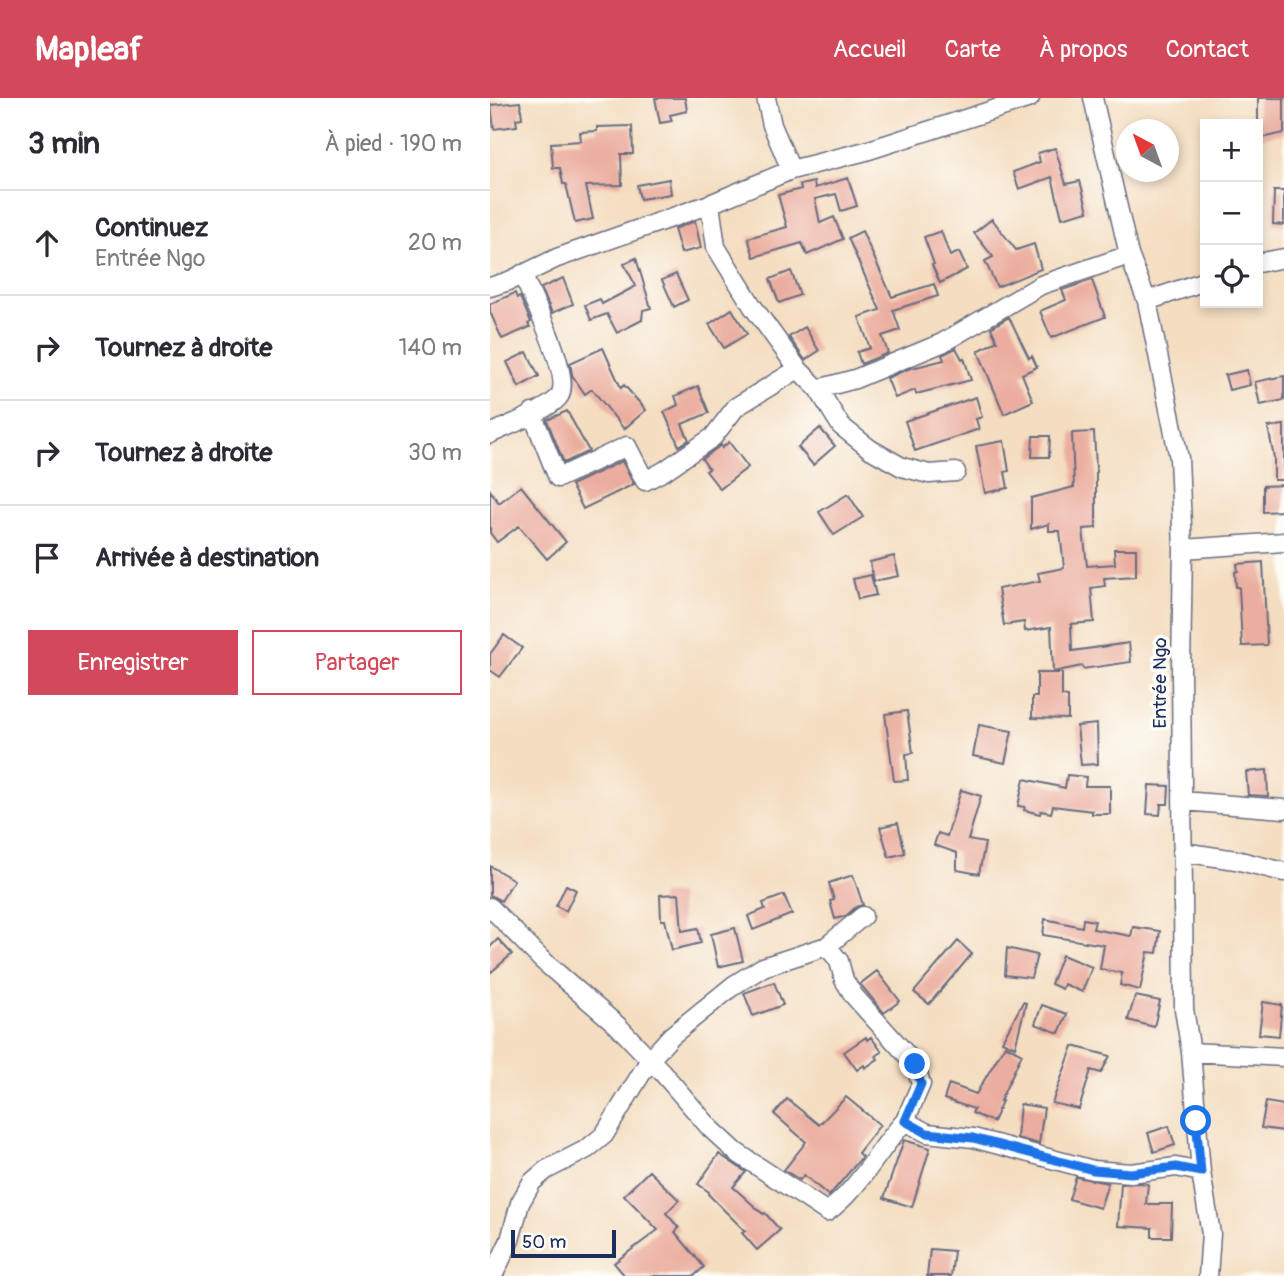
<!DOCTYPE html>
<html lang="fr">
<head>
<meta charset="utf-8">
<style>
  :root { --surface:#fff; --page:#f2f2f3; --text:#2b2b33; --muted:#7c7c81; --line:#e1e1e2; --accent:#d1495b }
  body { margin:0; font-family:Pangolin,sans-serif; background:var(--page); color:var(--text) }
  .controls { position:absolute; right:21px; top:21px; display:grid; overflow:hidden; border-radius:0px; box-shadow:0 4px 10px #0003 }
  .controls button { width:63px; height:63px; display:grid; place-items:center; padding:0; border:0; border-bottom:2px solid var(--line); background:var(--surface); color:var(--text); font:35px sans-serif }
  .compass { position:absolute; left:626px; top:21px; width:63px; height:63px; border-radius:50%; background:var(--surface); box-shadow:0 4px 10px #0003; rotate:319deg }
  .scale { position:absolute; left:21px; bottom:18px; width:105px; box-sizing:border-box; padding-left:7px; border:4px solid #1b2f5e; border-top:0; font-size:19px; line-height:24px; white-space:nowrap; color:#1b2f5e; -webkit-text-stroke:5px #fdfcf7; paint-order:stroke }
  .stop { position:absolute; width:21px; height:21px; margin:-16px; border:5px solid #1a73e8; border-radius:50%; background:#fff }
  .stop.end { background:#1a73e8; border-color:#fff; box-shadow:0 2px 7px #0008 }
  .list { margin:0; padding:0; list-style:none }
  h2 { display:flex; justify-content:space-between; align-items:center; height:91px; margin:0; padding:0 28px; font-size:30px }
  h2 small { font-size:23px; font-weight:400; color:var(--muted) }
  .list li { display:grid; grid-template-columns:46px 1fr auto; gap:21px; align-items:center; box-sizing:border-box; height:105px; padding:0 28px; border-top:2px solid var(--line) }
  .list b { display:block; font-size:26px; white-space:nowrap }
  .list p { margin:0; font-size:23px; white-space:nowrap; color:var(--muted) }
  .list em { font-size:23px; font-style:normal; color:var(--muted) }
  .actions { display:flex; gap:14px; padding:21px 28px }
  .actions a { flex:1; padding:16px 0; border:2px solid var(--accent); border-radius:0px; text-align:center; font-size:24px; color:var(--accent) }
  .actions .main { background:var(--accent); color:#fff }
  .icon { flex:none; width:38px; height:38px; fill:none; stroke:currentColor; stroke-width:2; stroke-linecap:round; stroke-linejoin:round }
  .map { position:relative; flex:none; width:794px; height:1178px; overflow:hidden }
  header { display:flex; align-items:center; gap:42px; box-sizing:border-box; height:98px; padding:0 35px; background:var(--accent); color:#fff }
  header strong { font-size:33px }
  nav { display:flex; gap:38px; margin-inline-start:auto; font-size:24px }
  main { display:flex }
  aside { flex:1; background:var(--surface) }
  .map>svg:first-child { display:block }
</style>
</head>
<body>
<header>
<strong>Mapleaf</strong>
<nav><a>Accueil</a><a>Carte</a><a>À propos</a><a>Contact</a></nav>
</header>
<main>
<aside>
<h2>3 min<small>À pied · 190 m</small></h2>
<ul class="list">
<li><svg class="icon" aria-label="ahead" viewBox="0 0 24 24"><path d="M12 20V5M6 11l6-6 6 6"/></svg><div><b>Continuez</b><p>Entrée Ngo</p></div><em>20 m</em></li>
<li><svg class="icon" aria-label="right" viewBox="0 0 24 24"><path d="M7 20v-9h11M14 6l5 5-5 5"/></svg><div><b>Tournez à droite</b></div><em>140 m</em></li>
<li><svg class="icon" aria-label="right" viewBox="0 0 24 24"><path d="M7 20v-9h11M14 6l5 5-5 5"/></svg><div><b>Tournez à droite</b></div><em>30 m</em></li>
<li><svg class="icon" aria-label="arrive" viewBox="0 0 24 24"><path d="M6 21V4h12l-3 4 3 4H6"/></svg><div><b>Arrivée à destination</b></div></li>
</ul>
<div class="actions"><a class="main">Enregistrer</a><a>Partager</a></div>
</aside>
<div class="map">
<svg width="794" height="1178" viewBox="0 0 794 1178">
  <rect width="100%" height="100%" fill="#fdfcf7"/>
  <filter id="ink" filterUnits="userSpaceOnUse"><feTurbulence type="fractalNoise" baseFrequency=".0143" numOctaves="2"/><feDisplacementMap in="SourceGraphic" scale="14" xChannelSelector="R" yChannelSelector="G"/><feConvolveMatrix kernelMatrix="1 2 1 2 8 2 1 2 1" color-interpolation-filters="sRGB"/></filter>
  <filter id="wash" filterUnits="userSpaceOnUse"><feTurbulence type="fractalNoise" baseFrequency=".00686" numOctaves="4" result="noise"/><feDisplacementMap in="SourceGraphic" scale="28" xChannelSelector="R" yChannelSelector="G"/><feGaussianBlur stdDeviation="1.57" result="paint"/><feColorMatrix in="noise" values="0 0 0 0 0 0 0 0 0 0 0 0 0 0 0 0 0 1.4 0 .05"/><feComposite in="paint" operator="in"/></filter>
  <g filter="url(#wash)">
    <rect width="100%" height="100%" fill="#f4ddc0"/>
    <g id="blocks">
      <path fill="#ebad9f" d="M165,0H195L197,13L180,17L182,23L170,25Z
        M768,0H794V35L768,41Z
        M30,4L32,20L26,21L27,28L4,31L1,7Z
        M142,28L143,56H131L132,87L96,88L103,121L85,125L76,86H73L70,70H63L61,45L91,43L90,34L107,33V29Z
        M565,50L576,86L590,83L598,113L572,120L562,79L529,91L523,74L550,64L548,55Z
        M358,80L367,108L351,113L346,96L325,101L330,125L344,119L353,141L317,157L312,145L264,159L258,140L297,129L288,97L311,91L310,87L324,84L325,90Z
        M179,81L181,96L150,101L147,87Z
        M784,93H794V127L783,126Z
        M502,121L526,152L544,146L551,171L507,189L495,163L503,159L484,135Z
        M205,123L211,150L191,155L184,131Z
        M372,133L402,199L444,186L448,198L403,212L410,232L392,238L398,255L371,266L367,254L380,250L369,219L390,212L358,140Z
        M451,133L460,158L469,154L477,171L450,185L442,167L444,166L434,139Z
        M146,160L161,210L153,212L152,222L127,235L117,216L101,222L95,207L110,201L112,206L146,188L134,166Z
        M301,173L310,197L289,205L280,181Z
        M186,176L198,202L184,209L172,182Z
        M73,180L83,206L62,215L51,190Z
        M602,182L615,219L561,240L550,213L576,202L572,192Z
        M25,195L27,200L30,199L41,224L38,226L40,229L12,241L0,214V206Z
        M242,211L257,236L234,250L219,226Z
        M519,219L539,260L542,258L547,269L532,276L543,303L514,316L488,253L507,243L501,230Z
        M315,229L329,253L315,262L299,239Z
        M113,250L131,290L134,287L156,312L134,331L102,291L95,296L82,277L80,265Z
        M466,250L472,261L474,260L481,282L426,296L425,292L405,300L397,280L418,271L454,262L452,257Z
        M37,254L49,278L29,289L17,264Z
        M757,272L760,287L739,292L735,277Z
        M794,278V302L770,307L765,284Z
        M208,288L219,315L192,326L199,342L189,348L174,314L188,307L185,298Z
        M486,299L492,319L486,321L489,331L425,353L415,323Z
        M77,313L99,353L74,365L57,322Z
        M794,327V382H784V360L778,329Z
        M330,330L345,348L323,367L308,349Z
        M604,334L606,370V430L593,431L597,468L625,466L624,451H646V478L614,480L615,488L601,490L604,524L581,526L582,553L639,545L641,564L593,571L592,568L563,574L561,529L535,533L534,524L514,527L508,491L550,483L548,475L574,470L570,433H559V426L541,431V400L584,389L582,335Z
        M543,338H560L559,359H542Z
        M514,343L519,373L515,374L518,390L495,395L486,348Z
        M239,344L258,369L230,391L216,373L219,371L212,361L231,347L232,350Z
        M132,363L144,386L93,411L81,387Z
        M794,387V413L773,414V388Z
        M31,388L76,444L57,461L29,428L7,444L0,435V392L9,405Z
        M358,396L373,419L344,437L329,414Z
        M404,458L409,478L384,483L380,464Z
        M773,464L777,547L752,548L749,489H746L745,474L748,473L747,466Z
        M381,477L386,497L368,501L363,481Z
        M14,537L32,550L10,579L0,572V556Z
        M547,575H572V598L578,599V621L542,620V599H547Z
        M417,613L423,655L416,656L418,682L404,683L395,616Z
        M607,626L608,666L591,667L587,628Z
        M489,627L522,633L515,665L483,658Z
        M777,672L778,698L758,697L756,674Z
        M577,677L596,679L595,688H620V716H602V713L563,708L561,715L551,713L550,716L534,712L535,709L528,708L534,681L575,690Z
        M659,687L679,688L678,706H671L670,717L657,716Z
        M471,692L491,698L478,742L495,745L489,776L467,772V755L444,747L448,735L457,738Z
        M408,725L415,755L399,759L390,729Z
        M0,768L24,782L11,803L0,797Z
        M363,777L373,807L366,809L356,818L345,821L340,803L344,802L339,785Z
        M76,787L86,792L76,813L66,808Z
        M189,796L192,833L208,830L211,845L182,852L175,822H171L170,797Z
        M294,797L302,816L263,832L258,818L275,811L273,805Z
        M555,821L592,829L593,821L605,823L603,831L641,838L643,829L670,833L667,855L658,854L650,892L630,887L632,875L610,871L614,847L553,837Z
        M245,830L253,863L228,869L221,836Z
        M8,841L22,856L0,875V849Z
        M468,843L482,856L439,906L424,894Z
        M517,850L547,857L541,880L515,877Z
        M572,857L602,869L592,894L574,886L572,891L561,886Z
        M387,873L410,903L394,915L370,886Z
        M284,884L293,907L263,918L254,895Z
        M645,898L670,903L664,929L638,922Z
        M533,904L536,905L525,949L512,943Z
        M773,904L792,907L789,938L769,936Z
        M552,907L577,916L569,935L545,926Z
        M376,939L377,942L381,939L392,954L386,958L388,961L375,970L374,967L367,972L354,954Z
        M515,947L532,956L510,1003H512L503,1024L482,1015L484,1011L454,1001L459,986L486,996Z
        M583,948L620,958L611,975L601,972L589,1011L562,1005Z
        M356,999L390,1027L368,1055L372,1059L339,1098L314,1077L310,1082L294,1072L316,1044L284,1016L297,1001L329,1027Z
        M776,1004L794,1007V1033L771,1030Z
        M530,1006L554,1010L549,1046L527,1040Z
        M679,1028L685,1047L664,1054L658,1035Z
        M414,1042L440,1050L422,1109L394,1100Z
        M229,1056L256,1074L243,1089L273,1116L275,1115L290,1132L267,1152L252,1135L255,1133L218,1096L219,1094L208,1086Z
        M159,1073L189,1102L176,1115L189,1130L185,1134L214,1169L204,1178H135L124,1165L168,1132L134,1097Z
        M586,1079L618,1085L610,1110L579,1101Z
        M650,1085L658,1086L656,1106H682L681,1139H662V1130L628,1128L631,1086Z
        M440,1151L464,1153L461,1178H437Z"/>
    </g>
  </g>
  <g filter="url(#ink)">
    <use href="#blocks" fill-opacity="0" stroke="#676c80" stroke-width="2"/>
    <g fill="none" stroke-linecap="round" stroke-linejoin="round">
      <defs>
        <path id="minor" d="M276,0L282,27L301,72
          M603,0L639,157L657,203L689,360L693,451L691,572L694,911L701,954L711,1074L721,1136L718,1178
          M220,106L226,149L263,209L308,271L328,291L351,328L380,351L412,369L439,376L466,374
          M768,165L794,160
          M0,189L19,183L67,160L220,106L301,72L376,53L540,0
          M657,203L715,183
          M328,291L365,281L452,245L551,187L639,157
          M42,315L68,380L137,348L155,383L174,373L223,339L246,309L308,271
          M0,336C17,328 56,313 68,300C85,282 41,197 32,176
          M693,451L794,444
          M692,703L794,711
          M692,754L746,762L794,774
          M0,809L51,861L128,928L172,974L220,1030L246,1054L337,1114C370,1090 388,1052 415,1023L437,1035L483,1040L603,1072L641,1075L686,1069L711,1074
          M337,848L349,863L354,882L364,898L425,966L431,986L415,1023
          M701,954L794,959
          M3,1178L20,1142L30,1105L42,1084L56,1072L97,1051L114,1037L159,963L181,938L244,887L273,869L337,848L373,818"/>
      </defs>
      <use href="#minor" stroke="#676c80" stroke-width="21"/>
      <use href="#minor" stroke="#fff" stroke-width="18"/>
    </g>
  </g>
  <g fill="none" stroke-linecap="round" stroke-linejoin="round" filter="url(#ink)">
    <path stroke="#1a73e8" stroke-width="9" d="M425,966L431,986L415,1023L437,1035L483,1040L603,1072L641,1075L686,1069L711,1074L706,1023"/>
  </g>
  <g text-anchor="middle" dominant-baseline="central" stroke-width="7" stroke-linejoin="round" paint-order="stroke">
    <g font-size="19" fill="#1b2f5e" stroke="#fdfcf7">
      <text transform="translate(670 585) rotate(-90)">Entrée Ngo</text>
    </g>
  </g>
</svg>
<div class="controls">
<button>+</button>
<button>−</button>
<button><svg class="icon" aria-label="locate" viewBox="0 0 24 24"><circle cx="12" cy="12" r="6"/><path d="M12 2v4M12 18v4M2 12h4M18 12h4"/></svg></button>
</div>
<svg class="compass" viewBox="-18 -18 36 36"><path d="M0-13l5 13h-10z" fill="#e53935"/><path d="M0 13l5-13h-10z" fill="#7c7c81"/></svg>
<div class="scale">50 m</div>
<div class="stop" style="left:706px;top:1023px"></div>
<div class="stop end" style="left:425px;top:966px"></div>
</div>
</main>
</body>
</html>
